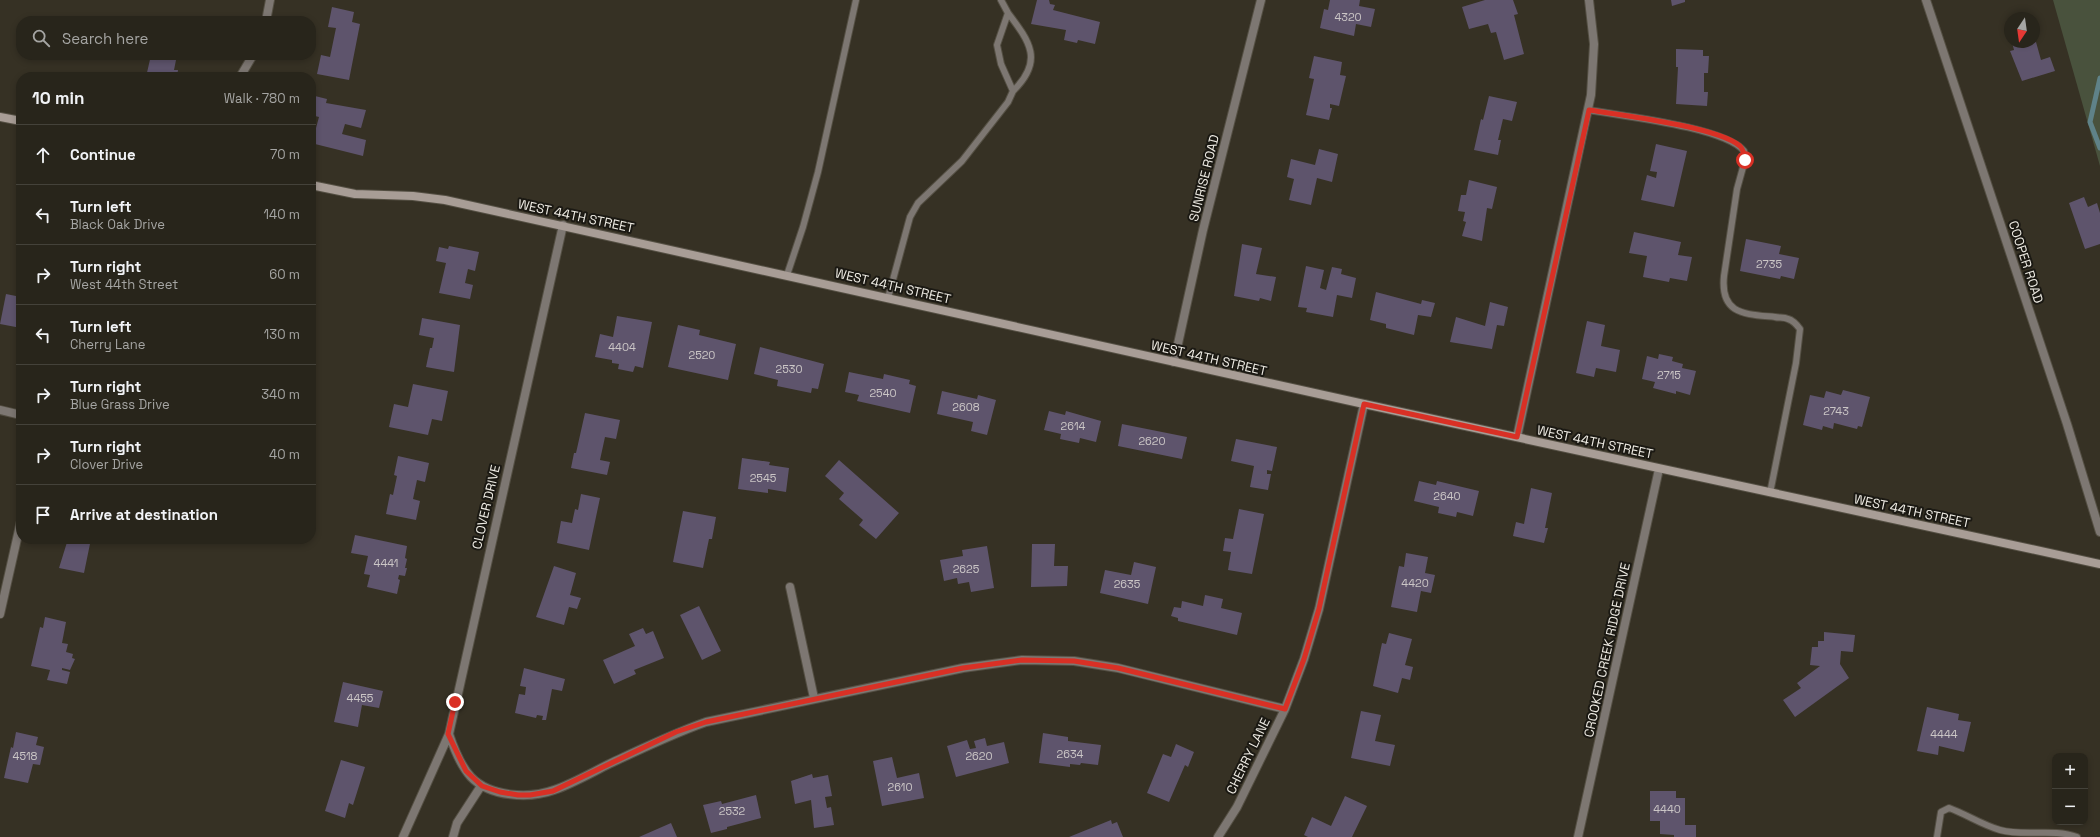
<!DOCTYPE html>
<html lang="en">
<head>
<meta charset="utf-8">
<style>
  :root { --surface:#28251b; --page:#343128; --text:#f1f3f6; --muted:#a5a5a3; --line:#44423a }
  body { margin:0; font-family:"Space Grotesk",sans-serif; background:var(--page); color:var(--text) }
  .controls { position:absolute; right:12px; bottom:12px; display:grid; overflow:hidden; border-radius:8px; box-shadow:0 2px 6px #0003 }
  .controls button { width:36px; height:36px; display:grid; place-items:center; padding:0; border:0; border-bottom:1px solid var(--line); background:var(--surface); color:var(--text); font:20px sans-serif }
  .compass { position:absolute; left:2004px; top:12px; width:36px; height:36px; border-radius:50%; background:var(--surface); box-shadow:0 2px 6px #0003; rotate:193deg }
  .stop { position:absolute; width:12px; height:12px; margin:-9px; border:3px solid #d93025; border-radius:50%; background:#fff }
  .stop.end { background:#d93025; border-color:#fff; box-shadow:0 1px 4px #0008 }
  .list { margin:0; padding:0; list-style:none }
  h2 { display:flex; justify-content:space-between; align-items:center; height:52px; margin:0; padding:0 16px; font-size:17px }
  h2 small { font-size:13px; font-weight:400; color:var(--muted) }
  .list li { display:grid; grid-template-columns:26px 1fr auto; gap:12px; align-items:center; box-sizing:border-box; height:60px; padding:0 16px; border-top:1px solid var(--line) }
  .list b { display:block; font-size:15px; white-space:nowrap }
  .list p { margin:0; font-size:13px; white-space:nowrap; color:var(--muted) }
  .list em { font-size:13px; font-style:normal; color:var(--muted) }
  .icon { flex:none; width:22px; height:22px; fill:none; stroke:currentColor; stroke-width:2; stroke-linecap:round; stroke-linejoin:round }
  .map { position:relative; flex:none; width:2100px; height:837px; overflow:hidden }
  .search { position:absolute; background:var(--surface); box-shadow:0 2px 6px #0003; left:16px; top:16px; width:300px; height:44px; display:flex; align-items:center; gap:10px; box-sizing:border-box; padding:0 14px; border-radius:16px; color:var(--muted); font-size:15px }
  .panel { position:absolute; background:var(--surface); box-shadow:0 2px 6px #0003; left:16px; top:72px; width:300px; height:472px; border-radius:16px }
  .map>svg:first-child { display:block }
</style>
</head>
<body>
<div class="map">
<svg width="2100" height="837" viewBox="0 0 2100 837">
  <rect width="100%" height="100%" fill="#363124"/>
  <path fill="#49523d" d="M2053,0H2100V166Z"/>
  <g fill="none" stroke-linecap="round" stroke-linejoin="round">
    <path stroke="#5f8288" stroke-width="5" d="M2100,78L2090,122L2100,148"/>
  </g>
  <path fill="#5e546c" d="M1037,0H1049L1050,4L1055,5L1053,10L1100,22L1095,44L1078,40L1077,43L1064,40L1066,30L1031,24Z
    M1330,0H1360L1359,6L1375,9L1371,27L1356,24L1354,36L1320,28L1324,9L1328,10Z
    M1485,0H1513L1518,14L1514,15L1524,54L1504,60L1496,32L1491,33L1488,24L1469,29L1462,7Z
    M1671,0H1685V2L1672,6Z
    M332,7L354,12L352,22L360,24L349,80L317,74L321,55L330,57L336,28L328,27Z
    M2012,42H2028L2029,44L2036,42L2041,60L2050,57L2055,71L2022,81L2010,51L2014,50Z
    M1676,49L1703,50V56H1709L1708,73H1704V92H1708L1707,106L1676,104L1678,67H1676Z
    M151,55H177L174,70H178L177,77H146Z
    M1314,56L1342,62L1340,75L1346,76L1339,106L1330,104V108H1332L1329,120L1306,115L1314,79L1309,78Z
    M311,95L327,99L326,103L366,110L361,128L345,124L342,134L366,140L363,156L311,143L313,128H316L319,117L311,115Z
    M1489,96L1517,102L1512,121L1503,119L1498,140H1501L1498,155L1474,150L1481,119L1483,120Z
    M1656,144L1687,151L1674,207L1641,200L1647,175L1656,178L1657,172L1650,171Z
    M1319,149L1338,154L1332,182L1317,178L1311,205L1289,200L1294,179L1287,177L1291,159L1315,165Z
    M1469,180L1497,187L1492,209L1487,208L1482,241L1462,236L1466,222L1463,221L1465,212L1458,211L1461,195H1466Z
    M2084,197L2088,207L2097,203L2100,213V244L2085,249L2069,203Z
    M1634,232L1681,242L1678,255L1692,257L1687,281L1670,278L1669,282L1643,277L1647,256L1629,253Z
    M1746,239L1781,246L1779,254L1799,258L1794,279L1781,276L1780,279L1740,271Z
    M1242,244L1262,248L1256,274L1276,277L1271,301L1260,298L1259,301L1234,296Z
    M449,246L479,252L475,271L468,269L465,283L473,285L470,299L439,293L446,263L436,261L439,247L448,249Z
    M1306,266L1324,270L1320,288L1326,290L1332,267L1342,269L1341,274L1356,278L1352,298L1337,295L1333,317L1306,312L1307,308L1298,307Z
    M1376,292L1421,304L1422,300L1435,303L1431,317L1418,315L1414,335L1386,328V324L1370,320Z
    M6,294L21,297V328L0,324Z
    M1490,302L1508,307L1504,326L1497,325L1492,349L1450,342L1456,317L1485,326Z
    M617,316L652,322L643,368L635,366L633,372L618,369L619,364L612,363V360L595,357L600,334L613,337Z
    M422,318L460,325L454,372L426,367L430,348H432L434,338L419,335Z
    M1587,321L1605,325L1601,346L1620,350L1616,372L1596,368L1594,377L1576,373Z
    M678,325L700,330L699,335L736,344L728,380L668,367Z
    M760,347L824,364L818,389L812,388L811,393L777,386L778,380L754,374Z
    M1659,354L1673,357L1672,361L1683,364L1682,368L1696,371L1690,395L1676,391V394L1653,388L1655,382L1642,379L1647,356L1658,359Z
    M849,372L883,379L884,374L910,380L909,384L916,386L910,413L857,401L859,395L845,392Z
    M413,384L448,391L442,421L432,419L428,435L389,427L394,404L408,407Z
    M1843,390L1870,397L1862,427L1858,426L1857,429L1834,423L1833,429L1823,426L1822,430L1803,425L1810,395L1824,398L1826,391L1841,395Z
    M942,391L977,399L978,395L996,400L987,435L971,431L973,422L937,414Z
    M1049,411L1065,415L1066,411L1101,421L1096,442L1080,438L1079,443L1060,439L1061,434L1044,430Z
    M585,413L620,420L616,439L605,437L600,460L610,462L607,475L571,468L574,453H576Z
    M1122,424L1187,437L1182,459L1118,446Z
    M1236,439L1277,447L1272,471L1267,470V474H1271L1268,490L1250,487L1254,466L1231,461Z
    M398,456L429,463L425,482L417,480L413,499L420,501L416,520L386,514L390,494L393,495L397,476L394,475Z
    M742,458L770,462L769,465L789,468L786,492L768,489V493L738,489Z
    M839,460L899,513L876,539L859,525L863,520L839,499L844,493L825,476Z
    M1419,481L1436,485L1437,481L1479,491L1473,516L1457,512L1456,517L1438,513L1439,507L1414,501Z
    M1531,488L1552,493L1545,528H1548L1544,543L1513,536L1516,522L1524,524Z
    M581,494L600,498L589,550L557,543L561,521L572,523L575,509L578,510Z
    M1239,509L1264,514L1252,574L1228,570L1231,552L1223,551L1225,538L1233,539Z
    M683,511L716,517L712,539H709L703,568L673,562Z
    M355,535L407,546L405,558L407,559L405,568H407L405,576L399,575L398,579L400,580L397,594L367,587L370,575L364,574L368,556L351,553Z
    M68,539H91L84,573L59,568Z
    M1032,544H1055L1054,566H1068L1067,586L1031,587Z
    M987,546L994,588L971,592L969,582L958,584L957,578L944,581L940,560L963,556L962,550Z
    M1406,553L1428,557L1425,573L1435,575L1431,593L1421,591L1417,612L1391,607L1399,566L1404,567Z
    M1134,562L1156,567L1148,604L1100,593L1105,570L1131,575Z
    M554,566L576,573L570,595L581,598L577,609L569,607L564,625L536,617Z
    M1205,595L1223,599L1221,608L1242,613L1237,635L1178,621V618L1171,616L1174,607L1181,608L1182,601L1203,606Z
    M699,606L721,651L702,660L680,615Z
    M45,617L66,622L62,643L68,644L66,652L73,654L72,658L75,659L70,670L62,668V670L70,672L67,684L47,680L50,670L31,666L40,627L43,628Z
    M643,628L646,634L653,631L664,658L634,670L636,674L614,684L603,660L635,646L629,634Z
    M1824,632L1855,635L1853,652L1841,651L1840,664L1849,678L1795,717L1783,700L1801,688L1797,683L1820,666L1810,665L1812,647H1818V641H1824Z
    M1389,633L1412,639L1405,665L1413,667L1410,680L1402,678L1398,693L1373,686L1382,643L1386,644Z
    M524,668L565,679L562,691L552,689L546,720H542L543,716L537,715L536,718L515,713L519,694L525,695L526,687L520,686Z
    M343,682L383,691L379,708L362,705L358,727L334,722Z
    M1927,707L1959,714L1958,720L1971,722L1964,752L1939,746L1938,755L1917,751Z
    M1361,711L1381,715L1375,741L1395,745L1390,766L1351,758Z
    M16,732L38,737L36,745L44,747L40,765L33,764L28,783L4,778L11,747L13,748Z
    M1043,733L1068,737V741L1101,745L1098,765L1081,763L1080,765L1070,764V767L1039,763Z
    M985,738L987,746L1004,742L1009,763L956,777L947,746L967,740L970,749L976,748L974,741Z
    M1176,744L1194,752L1188,767L1185,765L1169,802L1147,793L1163,754L1171,757Z
    M892,757L897,778L919,773L924,798L882,806L873,761Z
    M341,760L365,767L353,805L349,803L345,818L325,811Z
    M812,774L813,778L828,775L832,796L825,797L827,808L831,807L834,825L814,828L811,800L795,804L791,781Z
    M1650,791H1676V798H1685V825H1696V837H1674V835L1660,834V821H1650Z
    M756,795L761,818L727,827V829L711,833L703,805L721,801L722,804Z
    M1345,796L1367,806L1352,837H1308L1304,835L1312,817L1331,826Z
    M1111,820L1112,824L1117,822L1123,837H1069Z
    M671,823L677,837H639Z"/>
  <g fill="none" stroke-linecap="round" stroke-linejoin="round">
    <defs>
      <path id="lane" d="M1008,13C1030,42 1044,61 1013,91
        M1589,110C1622,116 1724,127 1744,151L1745,160L1737,189L1724,276C1720,315 1745,314 1775,317C1779,318 1784,317 1788,319C1792,320 1797,325 1800,329L1796,363L1770,493
        M787,275L803,227L818,172L856,0
        M888,298L910,217L918,203L962,161L1008,102L1013,91L1001,64L997,45L1008,13L1001,0
        M1937,837L1941,812L1949,808C1966,814 1982,825 2000,830C2025,837 2052,828 2077,837"/>
      <path id="street" d="M1926,0L2067,424L2100,532
        M266,21L270,0
        M240,77L253,55
        M563,225L449,734C454,749 460,765 471,777C490,797 529,799 554,790C572,784 591,773 609,764C641,749 672,734 706,722L963,668L1022,660L1074,661L1118,668L1285,709
        M1174,362L1203,230L1261,0
        M0,410L21,415
        M1517,437L1591,95L1594,44L1589,0
        M790,587L814,698
        M0,614L21,521
        M403,837L449,734
        M453,837L457,823L481,786
        M1218,837L1237,807L1285,709L1304,659L1319,609L1364,404
        M1578,837L1659,469"/>
      <path id="secondary" d="M0,117L21,121
        M311,185L355,194L413,196L445,200L1364,404L2100,564"/>
    </defs>
    <use href="#lane" stroke="#544f43" stroke-width="8"/>
    <use href="#street" stroke="#544f43" stroke-width="10"/>
    <use href="#secondary" stroke="#544f43" stroke-width="10"/>
    <use href="#lane" stroke="#7d7772" stroke-width="6"/>
    <use href="#street" stroke="#7d7772" stroke-width="8"/>
    <use href="#secondary" stroke="#a89d96" stroke-width="8"/>
  </g>
  <g fill="none" stroke-linecap="round" stroke-linejoin="round">
    <path stroke="#d93025" stroke-width="5" d="M455,702L448,734L466,771L482,786L500,792L518,795H530L553,791L676,732L706,722L963,668L1022,660L1074,661L1118,668L1285,709L1304,659L1319,609L1364,404L1517,437L1589,110C1621,115 1718,127 1740,146C1744,150 1744,155 1745,160"/>
  </g>
  <g text-anchor="middle" dominant-baseline="central" stroke-width="4" stroke-linejoin="round" paint-order="stroke">
    <g font-size="11" fill="#cbc6c6">
      <text x="1348" y="17">4320</text>
      <text x="1769" y="264">2735</text>
      <text x="622" y="347">4404</text>
      <text x="702" y="355">2520</text>
      <text x="789" y="369">2530</text>
      <text x="1669" y="375">2715</text>
      <text x="883" y="393">2540</text>
      <text x="966" y="407">2608</text>
      <text x="1836" y="411">2743</text>
      <text x="1073" y="426">2614</text>
      <text x="1152" y="441">2620</text>
      <text x="763" y="478">2545</text>
      <text x="1447" y="496">2640</text>
      <text x="386" y="563">4441</text>
      <text x="966" y="569">2625</text>
      <text x="1415" y="583">4420</text>
      <text x="1127" y="584">2635</text>
      <text x="360" y="698">4455</text>
      <text x="1944" y="734">4444</text>
      <text x="1070" y="754">2634</text>
      <text x="25" y="756">4518</text>
      <text x="979" y="756">2620</text>
      <text x="900" y="787">2610</text>
      <text x="1667" y="809">4440</text>
      <text x="732" y="811">2532</text>
    </g>
    <g font-size="13" fill="#efece4" stroke="#1b1913">
      <text transform="translate(1204 178) rotate(-76)">SUNRISE ROAD</text>
      <text transform="translate(576 216) rotate(12)">WEST 44TH STREET</text>
      <text transform="translate(2026 262) rotate(72)">COOPER ROAD</text>
      <text transform="translate(893 286) rotate(13)">WEST 44TH STREET</text>
      <text transform="translate(1209 358) rotate(13)">WEST 44TH STREET</text>
      <text transform="translate(1595 442) rotate(12)">WEST 44TH STREET</text>
      <text transform="translate(486 507) rotate(-77)">CLOVER DRIVE</text>
      <text transform="translate(1912 511) rotate(12)">WEST 44TH STREET</text>
      <text transform="translate(1607 650) rotate(-78)">CROOKED CREEK RIDGE DRIVE</text>
      <text transform="translate(1248 756) rotate(-64)">CHERRY LANE</text>
    </g>
  </g>
</svg>
<div class="controls">
<button>+</button>
<button>−</button>
</div>
<svg class="compass" viewBox="-18 -18 36 36"><path d="M0-13l5 13h-10z" fill="#e53935"/><path d="M0 13l5-13h-10z" fill="#a5a5a3"/></svg>
<div class="stop" style="left:1745px;top:160px"></div>
<div class="stop end" style="left:455px;top:702px"></div>
<div class="search"><svg class="icon" aria-label="search" viewBox="0 0 24 24"><circle cx="10" cy="10" r="6"/><path d="M15 15l6 6"/></svg>Search here</div>
<section class="panel">
<h2>10 min<small>Walk · 780 m</small></h2>
<ul class="list">
<li><svg class="icon" aria-label="ahead" viewBox="0 0 24 24"><path d="M12 20V5M6 11l6-6 6 6"/></svg><div><b>Continue</b></div><em>70 m</em></li>
<li><svg class="icon" aria-label="left" viewBox="0 0 24 24"><path d="M17 20v-9H6M10 6l-5 5 5 5"/></svg><div><b>Turn left</b><p>Black Oak Drive</p></div><em>140 m</em></li>
<li><svg class="icon" aria-label="right" viewBox="0 0 24 24"><path d="M7 20v-9h11M14 6l5 5-5 5"/></svg><div><b>Turn right</b><p>West 44th Street</p></div><em>60 m</em></li>
<li><svg class="icon" aria-label="left" viewBox="0 0 24 24"><path d="M17 20v-9H6M10 6l-5 5 5 5"/></svg><div><b>Turn left</b><p>Cherry Lane</p></div><em>130 m</em></li>
<li><svg class="icon" aria-label="right" viewBox="0 0 24 24"><path d="M7 20v-9h11M14 6l5 5-5 5"/></svg><div><b>Turn right</b><p>Blue Grass Drive</p></div><em>340 m</em></li>
<li><svg class="icon" aria-label="right" viewBox="0 0 24 24"><path d="M7 20v-9h11M14 6l5 5-5 5"/></svg><div><b>Turn right</b><p>Clover Drive</p></div><em>40 m</em></li>
<li><svg class="icon" aria-label="arrive" viewBox="0 0 24 24"><path d="M6 21V4h12l-3 4 3 4H6"/></svg><div><b>Arrive at destination</b></div></li>
</ul>
</section>
</div>
</body>
</html>
